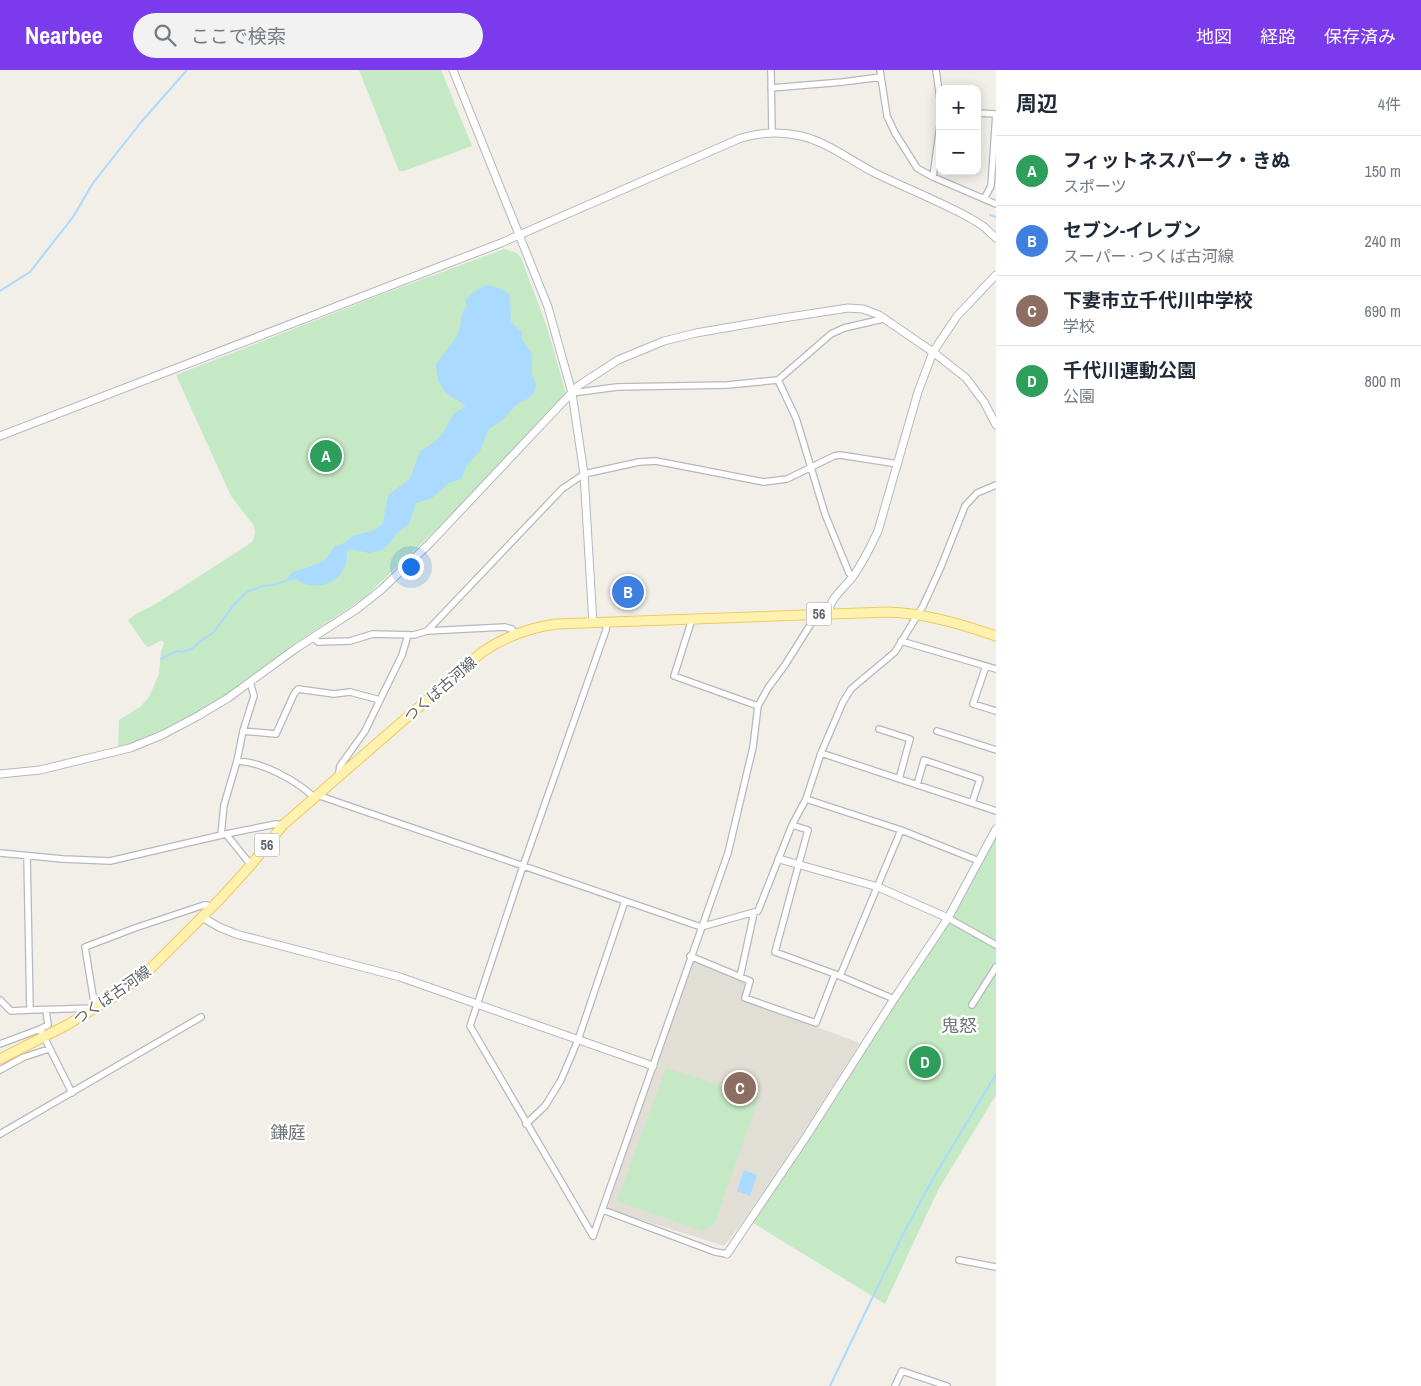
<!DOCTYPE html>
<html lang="ja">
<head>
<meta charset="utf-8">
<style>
  :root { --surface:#fff; --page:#f2f2f3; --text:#1f2937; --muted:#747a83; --line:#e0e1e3; --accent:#7c3aed }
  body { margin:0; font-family:"Archivo Narrow","Noto Sans JP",sans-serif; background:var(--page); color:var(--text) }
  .controls { position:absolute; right:15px; top:15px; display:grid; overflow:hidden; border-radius:10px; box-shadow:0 2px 12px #0003 }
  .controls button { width:45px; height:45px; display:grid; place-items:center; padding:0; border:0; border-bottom:1px solid var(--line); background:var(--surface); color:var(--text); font:25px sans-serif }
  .you { position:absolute; left:410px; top:496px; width:18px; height:18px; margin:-12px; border:4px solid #fff; border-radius:50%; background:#1a73e8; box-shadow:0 0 0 8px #1a73e833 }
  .badge { display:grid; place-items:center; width:32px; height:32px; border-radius:50%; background:var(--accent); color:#fff; font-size:16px; font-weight:700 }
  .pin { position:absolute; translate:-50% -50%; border:2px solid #fff; box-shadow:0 1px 5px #0006 }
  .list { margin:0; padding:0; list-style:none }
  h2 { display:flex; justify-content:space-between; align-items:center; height:65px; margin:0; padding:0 20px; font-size:21px }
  h2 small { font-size:16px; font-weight:400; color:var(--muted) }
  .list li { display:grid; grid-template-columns:32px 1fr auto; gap:15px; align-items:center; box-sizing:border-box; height:70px; padding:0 20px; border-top:1px solid var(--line) }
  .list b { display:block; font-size:19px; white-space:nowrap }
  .list p { margin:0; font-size:16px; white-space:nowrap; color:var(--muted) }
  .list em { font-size:16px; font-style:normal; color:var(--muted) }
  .icon { flex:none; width:28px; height:28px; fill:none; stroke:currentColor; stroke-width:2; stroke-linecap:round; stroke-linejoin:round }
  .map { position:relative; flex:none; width:996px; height:1316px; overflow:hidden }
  header { display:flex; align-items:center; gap:30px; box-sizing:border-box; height:70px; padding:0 25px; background:var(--accent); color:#fff }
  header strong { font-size:24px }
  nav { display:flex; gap:28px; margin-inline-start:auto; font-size:18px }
  .search { width:350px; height:45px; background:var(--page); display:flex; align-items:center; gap:12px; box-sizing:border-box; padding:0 18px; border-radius:28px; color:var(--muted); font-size:19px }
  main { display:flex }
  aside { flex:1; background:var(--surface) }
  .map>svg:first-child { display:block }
</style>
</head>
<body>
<header>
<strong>Nearbee</strong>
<div class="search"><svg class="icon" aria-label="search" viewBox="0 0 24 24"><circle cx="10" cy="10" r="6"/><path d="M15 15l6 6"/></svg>ここで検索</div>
<nav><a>地図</a><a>経路</a><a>保存済み</a></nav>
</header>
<main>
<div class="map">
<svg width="996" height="1316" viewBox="0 0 996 1316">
  <rect width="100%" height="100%" fill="#f1efe8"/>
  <path fill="#e1ded6" d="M695,892L748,913L743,930L860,973L803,1063L744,1150L724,1176L607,1139L691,893Z"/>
  <path fill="#c5e8c5" d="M359,0H441L472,76L404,101H399Z
    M504,179L517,183L521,188L547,257L566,324L456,441L364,528L291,576L224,627L196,643L162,660L133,673L118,677L119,650L140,637L149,627L159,604L161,582L164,573L162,570L148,577L145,575L128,550L136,544L154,535L245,477L253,471L255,463L254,456L231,426L176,305L383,224Z
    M996,759V1025L938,1120L885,1234L750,1151L948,848Z
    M666,998L759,1027L714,1155L703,1161L617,1131Z"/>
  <path fill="#aadaff" d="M486,215C494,216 505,219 510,225L511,252L522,262V269L532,284V305L536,314L535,321L529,328L516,335L504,349L488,360L480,381L467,395L461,409L449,413L432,428L416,433L409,454L399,461L391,472L382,480L369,483L350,479L346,483C348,489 347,492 344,498C337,516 310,521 296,509L286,511L292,502L310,497L325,490L335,476L341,475L353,466L375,460L383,453L388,425L410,409L420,381L432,374L443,363L454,343L466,336L445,322L438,310L436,294C443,283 454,274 459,261C463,251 458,246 467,236L465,230L472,223Z
    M744,1100L757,1105L750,1126L737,1121Z"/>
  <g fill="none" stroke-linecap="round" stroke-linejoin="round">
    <path stroke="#aadaff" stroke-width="2" d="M990,145L996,147
      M0,221L30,202L73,147L93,113L142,51L187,0
      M161,589L177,581L183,582L193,578L199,572L213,563L233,536L247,522L262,516L273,515L286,511
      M830,1316L903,1164L934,1107L996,1004"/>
    <defs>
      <path id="minor" d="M771,0L772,62
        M880,0L887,46L895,63L917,98L933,107L996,134
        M936,0L940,29
        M771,18L843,12L881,7
        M977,43L996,44L991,116L984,129
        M933,107L940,55
        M778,310L796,348L825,444L849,503L853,506
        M572,323L617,317L727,315L778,310L831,264L844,258L883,249
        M692,549L674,606L758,636
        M427,561L562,419L584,404L639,392L656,391L764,412L787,409L834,386L840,385L898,394
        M313,567L318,572L350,571L373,564L414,565L427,561L505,557L512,559L515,564
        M901,571L996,599
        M986,596L973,634L996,641
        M879,659L910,669L899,709
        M243,661L276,664L294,624L298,619L334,624L350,622L380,630
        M937,661L996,680
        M821,683L996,741
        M237,691C263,692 295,710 314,727
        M338,708L340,696L365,661L380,630L402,585L408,565
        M917,715L924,690L980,709L972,733
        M317,725L701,857L758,841L792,755L806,729L821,683L843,632L851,619L895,582L923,536L940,499L965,436L977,423L996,415
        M806,729L901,760L979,791
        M792,755L808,760L775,882L835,904
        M226,764L251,795
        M221,765L224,735L237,691L243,661L254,626L250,612
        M0,783L63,789L110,791L226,764L276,754L283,755
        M27,786L30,940L95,938L85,877L135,858L204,835H207L211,838
        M948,848L996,875
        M690,886L750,911L745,928L816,953L835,904L894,929
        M840,906L901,760
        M740,907L754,843
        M0,930L11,941L30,940
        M972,935L996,897
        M40,959L48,955L46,940
        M0,974L40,959L72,1023
        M0,1000L24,987L49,979
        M526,1054L545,1036L561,1010L578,970L625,831
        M0,1064L201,947
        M603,1140L715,1182L727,1184
        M593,1166L470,956L523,796L606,560L607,552
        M593,1166L728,783L753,677L758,636L768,618L785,595L817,544
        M959,1190L996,1197
        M895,1316L902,1301L947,1316"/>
      <path id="tertiary" d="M453,0L548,237L572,323L584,404L593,553
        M0,366L501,173L741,68C761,62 780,61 801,66C827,72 850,90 873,102C905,118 939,131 970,148L983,156L996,168
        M829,543C829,528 845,518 854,505C863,492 871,476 878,461L918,322L933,282L957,246L996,205
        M0,704L40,700L130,678L162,665L198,646L228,628L295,579L357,539L381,520L430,473L578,316L618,290L664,271L696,263L783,248L848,238L863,239L879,245L933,282L966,308L984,332L996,355
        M779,789L878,817L948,848
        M202,847L219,857L236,864L400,907L653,996
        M727,1184L806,1067L894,929L948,848L996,759"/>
      <path id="primary" d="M0,989L67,955L115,926L149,900L221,828L251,795L283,755L481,583C504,567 528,558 556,554L887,542C924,543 961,554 996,566"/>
    </defs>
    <use href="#minor" stroke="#b5b8bc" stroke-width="8"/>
    <use href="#tertiary" stroke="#b5b8bc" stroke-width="9"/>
    <use href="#primary" stroke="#f2c960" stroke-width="11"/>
    <use href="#minor" stroke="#fff" stroke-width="5.5"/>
    <use href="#tertiary" stroke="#fff" stroke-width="7"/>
    <use href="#primary" stroke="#fff2af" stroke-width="9"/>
  </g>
  <g text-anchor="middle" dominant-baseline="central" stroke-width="4.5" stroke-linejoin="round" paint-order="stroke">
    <g fill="#fff" stroke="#8f9295" stroke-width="1">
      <rect x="806.5" y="532.5" width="25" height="23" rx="4"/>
      <rect x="254.5" y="763.5" width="25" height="23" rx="4"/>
    </g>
    <g font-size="14" font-weight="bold" fill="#5f6368">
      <text x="819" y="544">56</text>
      <text x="267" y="775">56</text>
    </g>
    <g font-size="15" fill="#5f6368" stroke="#fff">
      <text transform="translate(440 619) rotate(-41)">つくば古河線</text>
      <text transform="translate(112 925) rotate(-35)">つくば古河線</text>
    </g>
    <g font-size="18" fill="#70757a" stroke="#fff">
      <text x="959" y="955">鬼怒</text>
      <text x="288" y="1062">鎌庭</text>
    </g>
  </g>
</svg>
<div class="controls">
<button>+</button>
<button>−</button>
</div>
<div class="you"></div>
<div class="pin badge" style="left:326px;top:386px;background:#2e9e5b">A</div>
<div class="pin badge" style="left:628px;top:522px;background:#3f7fe0">B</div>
<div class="pin badge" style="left:740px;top:1018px;background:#8d6e63">C</div>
<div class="pin badge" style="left:925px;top:992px;background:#2e9e5b">D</div>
</div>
<aside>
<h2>周辺<small>4件</small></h2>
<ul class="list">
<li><span class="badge" style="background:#2e9e5b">A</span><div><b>フィットネスパーク・きぬ</b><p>スポーツ</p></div><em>150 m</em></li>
<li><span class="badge" style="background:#3f7fe0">B</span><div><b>セブン-イレブン</b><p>スーパー · つくば古河線</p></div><em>240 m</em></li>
<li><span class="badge" style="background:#8d6e63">C</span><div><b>下妻市立千代川中学校</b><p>学校</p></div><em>690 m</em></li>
<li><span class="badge" style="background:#2e9e5b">D</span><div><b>千代川運動公園</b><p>公園</p></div><em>800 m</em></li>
</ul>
</aside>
</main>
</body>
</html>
